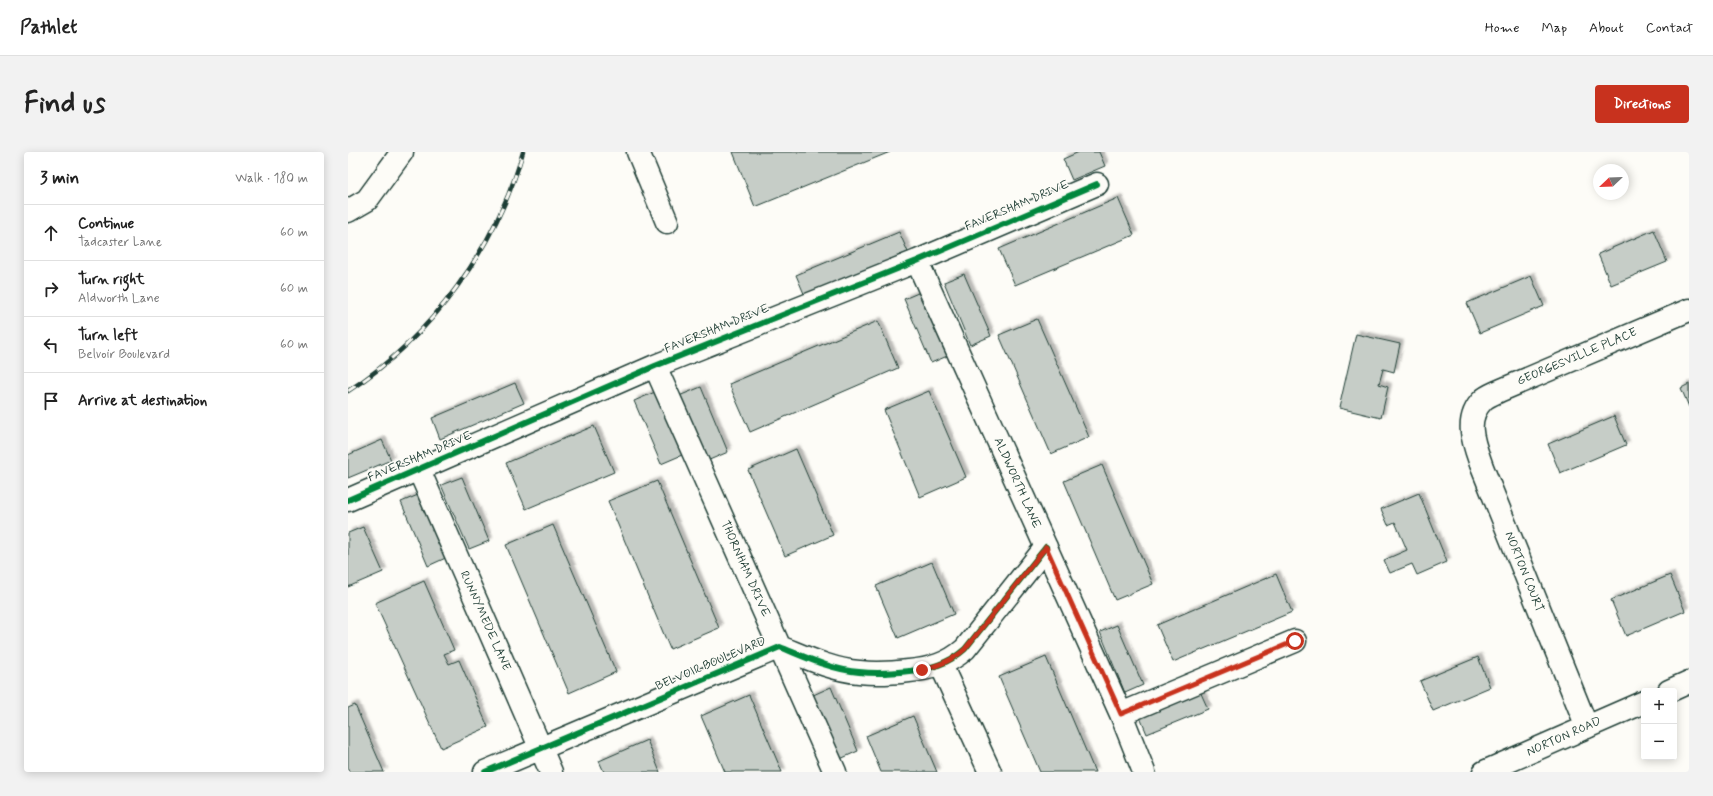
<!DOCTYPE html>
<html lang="en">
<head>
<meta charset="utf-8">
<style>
  :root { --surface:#fff; --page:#f2f2f2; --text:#222; --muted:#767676; --line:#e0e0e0; --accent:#c8321e }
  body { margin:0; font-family:Mynerve,sans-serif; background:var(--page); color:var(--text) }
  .controls { position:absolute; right:12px; bottom:12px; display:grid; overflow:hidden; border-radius:4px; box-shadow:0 2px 10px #0003 }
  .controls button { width:36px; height:36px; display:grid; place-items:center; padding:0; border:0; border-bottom:1px solid var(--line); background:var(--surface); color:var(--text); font:20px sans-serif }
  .compass { position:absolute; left:1245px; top:12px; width:36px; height:36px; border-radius:50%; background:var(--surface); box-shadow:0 2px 10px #0003; rotate:247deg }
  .stop { position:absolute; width:12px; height:12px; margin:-9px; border:3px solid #c8321e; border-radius:50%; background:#fff }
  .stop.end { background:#c8321e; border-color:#fff; box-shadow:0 1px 4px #0008 }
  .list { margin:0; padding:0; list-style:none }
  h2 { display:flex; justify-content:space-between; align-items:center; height:52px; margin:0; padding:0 16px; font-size:17px }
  h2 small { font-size:13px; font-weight:400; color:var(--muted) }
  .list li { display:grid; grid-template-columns:26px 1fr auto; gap:12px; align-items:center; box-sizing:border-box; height:56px; padding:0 16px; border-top:1px solid var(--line) }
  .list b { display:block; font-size:15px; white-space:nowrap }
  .list p { margin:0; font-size:13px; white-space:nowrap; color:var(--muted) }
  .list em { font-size:13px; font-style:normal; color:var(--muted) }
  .icon { flex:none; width:22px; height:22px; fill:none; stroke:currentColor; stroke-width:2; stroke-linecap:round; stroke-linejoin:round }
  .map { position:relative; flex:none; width:1341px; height:620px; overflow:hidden; border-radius:4px }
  header { display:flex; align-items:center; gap:24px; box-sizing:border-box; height:56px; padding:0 20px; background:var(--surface); border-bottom:1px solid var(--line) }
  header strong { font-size:19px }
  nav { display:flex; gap:22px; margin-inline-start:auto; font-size:14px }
  .intro { display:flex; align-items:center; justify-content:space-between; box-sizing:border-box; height:96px; padding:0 24px }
  h1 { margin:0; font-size:28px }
  .button { padding:10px 18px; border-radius:4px; background:var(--accent); color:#fff; font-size:14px; font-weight:700 }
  main { display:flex; gap:24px; padding:0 24px }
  aside { flex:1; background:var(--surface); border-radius:4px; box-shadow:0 2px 10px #0003 }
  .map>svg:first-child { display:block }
</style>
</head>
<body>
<header>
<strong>Pathlet</strong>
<nav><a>Home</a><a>Map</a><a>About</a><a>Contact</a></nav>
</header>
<div class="intro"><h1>Find us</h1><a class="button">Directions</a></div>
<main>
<aside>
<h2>3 min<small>Walk · 180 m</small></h2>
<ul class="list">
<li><svg class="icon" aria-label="ahead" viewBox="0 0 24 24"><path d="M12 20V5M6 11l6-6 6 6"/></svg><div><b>Continue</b><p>Tadcaster Lane</p></div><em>60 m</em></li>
<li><svg class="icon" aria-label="right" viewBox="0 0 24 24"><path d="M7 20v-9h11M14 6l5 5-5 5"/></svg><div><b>Turn right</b><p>Aldworth Lane</p></div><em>60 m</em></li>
<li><svg class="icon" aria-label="left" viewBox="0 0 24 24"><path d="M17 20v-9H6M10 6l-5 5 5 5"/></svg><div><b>Turn left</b><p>Belvoir Boulevard</p></div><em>60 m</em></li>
<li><svg class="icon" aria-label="arrive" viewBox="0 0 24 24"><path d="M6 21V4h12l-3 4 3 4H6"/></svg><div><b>Arrive at destination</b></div></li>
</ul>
</aside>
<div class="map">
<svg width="1341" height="620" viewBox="0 0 1341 620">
  <defs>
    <filter id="shadow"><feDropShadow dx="3.5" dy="-3.5" stdDeviation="1" flood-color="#0004"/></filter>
  </defs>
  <rect width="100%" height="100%" fill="#fdfcf7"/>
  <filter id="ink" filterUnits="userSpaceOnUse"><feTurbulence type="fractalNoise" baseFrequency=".025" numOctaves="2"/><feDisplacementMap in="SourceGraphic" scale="8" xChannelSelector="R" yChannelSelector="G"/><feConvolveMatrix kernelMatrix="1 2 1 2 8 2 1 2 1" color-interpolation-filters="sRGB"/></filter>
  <g filter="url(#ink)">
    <path fill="#c6cdc7" stroke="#1f3d34" filter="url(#shadow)" d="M385,0H542L407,55Z
      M731,0H751L757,14L724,28L715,7Z
      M770,46L786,83L667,133L651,97Z
      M1306,78L1319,110L1263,133L1250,102Z
      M551,80L560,100L457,144L448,123Z
      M616,122L643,184L622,193L596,130Z
      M1183,124L1196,154L1132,181L1119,151Z
      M577,138L604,202L583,211L556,147Z
      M689,167L741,285L703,302L651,183Z
      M530,169L550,216L402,280L381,232Z
      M1008,182L1052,192L1046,220L1035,217L1031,232L1040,235L1033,266L991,256Z
      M167,231L176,251L92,287L84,266Z
      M1341,232V255L1333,236Z
      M353,235L380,300L359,309L331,244Z
      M581,239L618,325L572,345L536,258Z
      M307,240L334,303L313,312L286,249Z
      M1266,264L1278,293L1212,321L1200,292Z
      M246,274L266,320L178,357L158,311Z
      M34,288L43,308L0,326V303Z
      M448,297L485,383L437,404L400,318Z
      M754,313L805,432L767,448L716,329Z
      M114,325L141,389L121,397L93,333Z
      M309,329L371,476L322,497L260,349Z
      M75,341L102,404L80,414L53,350Z
      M1071,341L1099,410L1069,423L1064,412L1042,421L1036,408L1059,398L1047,370L1040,373L1033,357Z
      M205,373L268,520L221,541L158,393Z
      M15,375L35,420L0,435V381Z
      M584,410L606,462L550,486L528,434Z
      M928,422L944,460L825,510L809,473Z
      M1322,423L1337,459L1278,484L1263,448Z
      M76,429L106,498L96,502L101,512L111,508L140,575L93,596L27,451Z
      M769,473L795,533L777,541L752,480Z
      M698,505L747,620H692L651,525Z
      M1130,505L1142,535L1085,559L1072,529Z
      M483,535L510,599L490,608L463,544Z
      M851,537L860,557L799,582L791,563Z
      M401,543L434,620H377L353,564Z
      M7,553L36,620H0V556Z
      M565,564L589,620H533L518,584Z
      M299,588L312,620H256L251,609Z"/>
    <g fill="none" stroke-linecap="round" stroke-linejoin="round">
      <defs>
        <path id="minor" d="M290,0L319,70
          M0,59L19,48L54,0
          M569,109L773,562L796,620
          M307,214L487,620
          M71,318L203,620
          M0,348L307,214L569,109L749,32
          M593,513L642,620
          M773,562L947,489
          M1239,575L1134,315C1126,292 1115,268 1135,248C1139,244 1147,241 1151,239L1341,158
          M137,620L432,495C457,505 484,518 511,520C528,522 544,521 561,519C582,517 600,512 617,497L698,395"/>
        <path id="major" d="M1321,539L1341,530
          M1136,620L1296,550"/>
      </defs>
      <use href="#minor" stroke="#1f3d34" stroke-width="25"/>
      <use href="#major" stroke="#1f3d34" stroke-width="25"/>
      <use href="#minor" stroke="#fdfcf7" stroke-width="22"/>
      <use href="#major" stroke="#fdfcf7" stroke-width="22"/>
      <defs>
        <path id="rail" d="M0,239C84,185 148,95 175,0"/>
      </defs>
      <use href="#rail" stroke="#1f3d34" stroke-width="4.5"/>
      <use href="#rail" stroke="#fdfcf7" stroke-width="3" stroke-dasharray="9" stroke-linecap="butt"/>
      <defs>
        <path id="cycleway" d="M0,348L307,214L569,109L749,32
          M137,620L432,495C457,505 484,518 511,520C528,522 544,521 561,519C582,517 600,512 617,497L698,395"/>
      </defs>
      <use href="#cycleway" stroke="#fdfcf7" stroke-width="8"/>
      <use href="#cycleway" stroke="#00873e" stroke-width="6"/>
    </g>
  </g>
  <g fill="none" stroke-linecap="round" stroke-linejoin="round" filter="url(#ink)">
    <path stroke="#c8321e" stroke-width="5" d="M574,518C591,513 604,509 617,497L698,395L773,562L947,489"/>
  </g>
  <g text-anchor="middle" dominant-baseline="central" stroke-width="3" stroke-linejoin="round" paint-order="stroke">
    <g font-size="12" fill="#1f3d34" stroke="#fdfcf7">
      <text transform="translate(669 54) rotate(-23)">FAVERSHAM DRIVE</text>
      <text transform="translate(369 177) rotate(-22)">FAVERSHAM DRIVE</text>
      <text transform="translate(1229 205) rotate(-23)">GEORGESVILLE PLACE</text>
      <text transform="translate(72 305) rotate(-23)">FAVERSHAM DRIVE</text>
      <text transform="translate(669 331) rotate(66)">ALDWORTH LANE</text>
      <text transform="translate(397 417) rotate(66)">THORNHAM DRIVE</text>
      <text transform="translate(1176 420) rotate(68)">NORTON COURT</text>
      <text transform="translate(137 469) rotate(66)">RUNNYMEDE LANE</text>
      <text transform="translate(363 512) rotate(-23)">BELVOIR BOULEVARD</text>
      <text transform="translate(1216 585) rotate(-24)">NORTON ROAD</text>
    </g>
  </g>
</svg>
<div class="controls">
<button>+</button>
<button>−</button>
</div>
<svg class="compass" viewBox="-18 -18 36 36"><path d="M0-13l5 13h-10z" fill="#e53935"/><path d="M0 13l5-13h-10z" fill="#767676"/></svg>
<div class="stop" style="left:947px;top:489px"></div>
<div class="stop end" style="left:574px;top:518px"></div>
</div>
</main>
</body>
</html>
